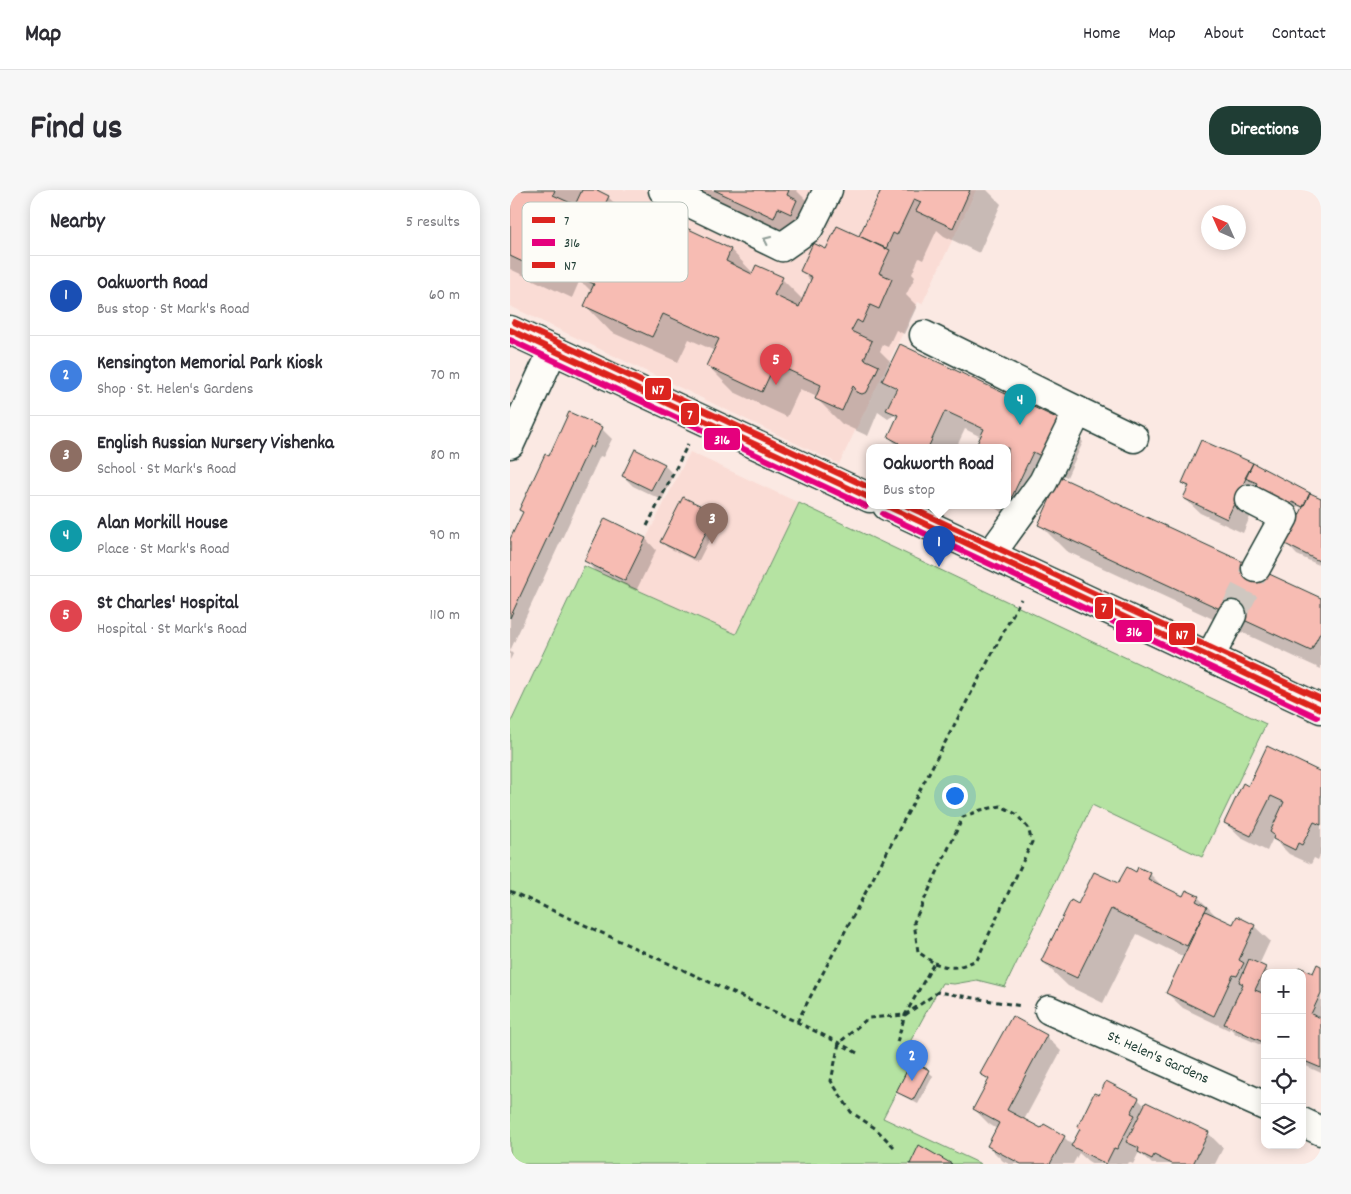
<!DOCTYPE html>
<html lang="en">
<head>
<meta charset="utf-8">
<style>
  :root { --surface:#fff; --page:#f7f7f7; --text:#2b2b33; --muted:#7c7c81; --line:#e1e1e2; --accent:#1f3d34 }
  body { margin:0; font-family:Dekko,sans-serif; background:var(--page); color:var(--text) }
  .controls { position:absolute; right:15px; bottom:15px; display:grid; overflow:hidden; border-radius:10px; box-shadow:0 2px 12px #0003 }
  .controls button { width:45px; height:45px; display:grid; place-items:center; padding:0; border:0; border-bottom:1px solid var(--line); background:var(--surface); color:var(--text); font:25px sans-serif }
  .compass { position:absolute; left:691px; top:15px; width:45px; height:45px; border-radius:50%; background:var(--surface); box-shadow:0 2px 12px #0003; rotate:315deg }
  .you { position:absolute; left:444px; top:605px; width:18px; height:18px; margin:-12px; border:4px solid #fff; border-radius:50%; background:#1a73e8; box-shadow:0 0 0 8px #1a73e833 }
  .badge { display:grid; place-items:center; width:32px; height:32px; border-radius:50%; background:var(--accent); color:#fff; font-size:16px; font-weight:700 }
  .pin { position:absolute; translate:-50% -41px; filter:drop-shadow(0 1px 2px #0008) }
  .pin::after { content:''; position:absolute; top:26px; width:18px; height:15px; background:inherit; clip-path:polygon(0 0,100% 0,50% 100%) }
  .popup { position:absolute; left:356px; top:254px; width:145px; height:65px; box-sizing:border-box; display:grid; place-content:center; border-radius:10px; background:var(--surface); filter:drop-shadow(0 1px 4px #0005); font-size:16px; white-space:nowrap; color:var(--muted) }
  .popup b { font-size:19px; color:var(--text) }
  .popup::after { content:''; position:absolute; left:50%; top:100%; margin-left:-10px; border:10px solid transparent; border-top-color:var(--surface) }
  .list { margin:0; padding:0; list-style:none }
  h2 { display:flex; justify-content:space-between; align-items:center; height:65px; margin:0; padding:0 20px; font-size:21px }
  h2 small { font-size:16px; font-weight:400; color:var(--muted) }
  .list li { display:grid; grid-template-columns:32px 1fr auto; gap:15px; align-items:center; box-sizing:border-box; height:80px; padding:0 20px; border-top:1px solid var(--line) }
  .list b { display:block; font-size:19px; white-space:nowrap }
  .list p { margin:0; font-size:16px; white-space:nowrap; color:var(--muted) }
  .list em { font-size:16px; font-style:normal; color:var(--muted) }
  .icon { flex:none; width:28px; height:28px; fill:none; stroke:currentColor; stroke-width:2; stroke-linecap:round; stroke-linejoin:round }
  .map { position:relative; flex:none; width:811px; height:974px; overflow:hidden; border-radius:20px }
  header { display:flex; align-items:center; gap:30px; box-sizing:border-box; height:70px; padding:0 25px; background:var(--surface); border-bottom:1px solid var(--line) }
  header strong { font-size:24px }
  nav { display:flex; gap:28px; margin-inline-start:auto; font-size:18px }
  .intro { display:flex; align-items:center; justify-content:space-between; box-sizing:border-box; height:120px; padding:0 30px }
  h1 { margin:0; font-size:35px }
  .button { padding:12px 22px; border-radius:20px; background:var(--accent); color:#fff; font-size:18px; font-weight:700 }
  main { display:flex; gap:30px; padding:0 30px }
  aside { flex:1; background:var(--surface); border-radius:20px; box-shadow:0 2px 12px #0003 }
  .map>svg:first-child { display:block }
</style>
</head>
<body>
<header>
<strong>Map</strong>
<nav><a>Home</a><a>Map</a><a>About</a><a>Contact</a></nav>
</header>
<div class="intro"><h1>Find us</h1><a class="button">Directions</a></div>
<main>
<aside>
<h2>Nearby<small>5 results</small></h2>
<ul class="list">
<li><span class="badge" style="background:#1a4fb4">1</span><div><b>Oakworth Road</b><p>Bus stop · St Mark's Road</p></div><em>60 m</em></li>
<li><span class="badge" style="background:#3f7fe0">2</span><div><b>Kensington Memorial Park Kiosk</b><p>Shop · St. Helen's Gardens</p></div><em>70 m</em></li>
<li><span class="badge" style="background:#8d6e63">3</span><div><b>English Russian Nursery Vishenka</b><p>School · St Mark's Road</p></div><em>80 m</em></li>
<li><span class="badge" style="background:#0f9aa8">4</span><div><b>Alan Morkill House</b><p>Place · St Mark's Road</p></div><em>90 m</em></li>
<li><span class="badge" style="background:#e0444e">5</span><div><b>St Charles' Hospital</b><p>Hospital · St Mark's Road</p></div><em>110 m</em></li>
</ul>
</aside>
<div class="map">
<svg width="811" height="974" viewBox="0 0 811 974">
  <rect width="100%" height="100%" fill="#fbe9e3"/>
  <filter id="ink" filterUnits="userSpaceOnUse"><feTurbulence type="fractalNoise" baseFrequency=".02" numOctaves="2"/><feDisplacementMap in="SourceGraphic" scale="10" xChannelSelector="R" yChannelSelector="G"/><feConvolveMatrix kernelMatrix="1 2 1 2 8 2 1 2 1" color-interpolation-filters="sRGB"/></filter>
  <g filter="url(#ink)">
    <path fill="#fadcd5" d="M0,0H466L412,114L408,112L329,274L0,116Z
      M180,262L289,313L226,444L113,394Z"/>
    <path fill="#b5e3a2" stroke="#6a906b" d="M289,313L756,534L692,667L582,615L495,797L467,790L444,794L432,793L401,850L402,871L373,928L471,974H0V534L74,376L226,444Z"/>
    <path fill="#0003" d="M0,0H84L98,7L120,28L149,31L151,27L221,60L243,83L247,76L272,89L293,110L302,92L291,81L316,61L350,48L372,0H477L491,14L469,63L434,46L427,40L413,70L409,68L402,84L405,87L396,105L407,116L394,144L386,140L378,157L373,155L370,161L382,173L554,233L573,252L557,287L543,281L517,333L488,320L484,316H498V258H466L471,247L455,239L446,258H388L389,257L379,247L388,229L384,225L378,229L368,222L358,246L332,234L307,209V207L290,199L277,227L224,202L198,176L205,161L179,149L168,172L101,142L76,116L82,102L75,95L69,92L62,108L0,79Z
      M176,0H286L307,21L290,53Z
      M60,224L92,239L102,249L93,267L90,266L0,461V352L14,323L11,320L40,268Z
      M692,252L811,309V376L787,365L777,354L794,319L788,316L784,322L750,304L733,343L690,323L674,308L679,299L673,293Z
      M154,275L164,285L152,310L123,296L113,286Z
      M205,324L210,329L188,372L157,357L152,352Z
      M95,329L136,349L146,360L126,401L85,381L75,370Z
      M530,335L811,409V479L556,361Z
      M0,461L3,464L0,470Z
      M811,584V663L808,670L804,668L801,674L779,664L763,648L757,661L731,648L715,633L739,598Z
      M627,683L640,684L655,699L674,708L688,707L710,730L724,736H744L760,751L749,775L760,783H755V857L726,844L720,838L719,840L673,818L657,803L674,767L627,744L593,813L558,796L532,771L569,715L609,695Z
      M811,777V883L792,874V783L790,778L803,785Z
      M536,846L551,861L514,930L532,940L554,947L563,956L571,940L568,937L628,909L635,916L698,943L713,958L705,974H642L629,962L623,974L619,972L618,974H583L578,971L569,963L563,974H499L493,971L478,956L487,939L479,934L464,919L479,891L472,884Z
      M418,881L423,886L408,914L393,906L388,901Z"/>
    <path fill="#f7bcb3" stroke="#1f3d34" d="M0,0H45L43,5L65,15L72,0H87L99,6L89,27L113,39L123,18L149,30L151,26L221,59L216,71L242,84L246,75L273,87L264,105L289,117L302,87L290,81L303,53L316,59L327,36L380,60L369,83L382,89L369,119L360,115L352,133L347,130L341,141L362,151L354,169L369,176L357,202L352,204L346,202L345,198L343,196L332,221L305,209L311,195L265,174L252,202L196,176L209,149L153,124L142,147L74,116L84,94L62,83L65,77L43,67L36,83L0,66Z
      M204,0H279L277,5L287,10L281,24L268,18L264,28Z
      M371,0H460L443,38L406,21L411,12L404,9L387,45L383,43L376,59L349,46Z
      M390,154L555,232L537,269L523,262L498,315V258H465L474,239L435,221L418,258H387L389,253L378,247L388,225L376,220L387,198L372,191Z
      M59,222L92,237L83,258L80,256L0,428V349L13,322L9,320L35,264L39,266Z
      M691,250L743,273L717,329L673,308L679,296L672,293Z
      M125,259L155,274L141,300L112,286Z
      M743,273L800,303L793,317L782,312L779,318L744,300L747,293L735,288Z
      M550,287L811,408V441L801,461L528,335Z
      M800,303L811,308V372L775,354Z
      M173,307L206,323L183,368L150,352Z
      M95,328L136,348L115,391L74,371Z
      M757,556L811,582V635L804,632L792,655L788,653L785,660L763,649L764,645L760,642L774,612L761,606L741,646L714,633L733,593L738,596Z
      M617,677L626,682L628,677L641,683L638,689L673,706L676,700L689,706L686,711L697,717L677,756L601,719L567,788L531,771L561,710L568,714L584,682L608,693Z
      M695,721L723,734L727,726L745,735L729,770L734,773L727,786L723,785L704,826L656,803Z
      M739,769L756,777L745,800L755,804V853L714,834L733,794L729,792Z
      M807,774L811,776V803L801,824L811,828V878L792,870V783H786L789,777L803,783Z
      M502,826L537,845L497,920L531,938L534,934L555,946L540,974H511L477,956L489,933L463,919L479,889L470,884Z
      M402,871L419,880L403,910L386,902Z
      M596,891L629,908L621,923L625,925L607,959L604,958L596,974L561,956L570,939L567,938L584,903L589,905Z
      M636,912L699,942L683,974H662L644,965L642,969L628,962L629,958L616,952Z
      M409,955L442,974H400Z"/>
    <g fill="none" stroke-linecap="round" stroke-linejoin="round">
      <path stroke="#cfc7c0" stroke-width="28" stroke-dasharray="28 14" stroke-linecap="butt" d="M722,425L746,378"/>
      <defs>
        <g id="minor">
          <path d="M153,0L272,57L299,38L318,0"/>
          <path d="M0,140L360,308"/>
          <path d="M414,145L568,221"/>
          <path d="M0,254L43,160"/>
          <path d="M739,309L774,327L746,378"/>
          <path d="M377,316L811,519"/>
          <path d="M481,364L533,292L568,221L624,248"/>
          <path d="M700,467L722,425"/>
          <path id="s1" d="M539,820L755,916"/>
          <path d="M792,932L811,941"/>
        </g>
      </defs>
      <use href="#minor" stroke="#1f3d34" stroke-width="31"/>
      <path stroke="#1f3d34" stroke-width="3" stroke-dasharray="5 4" stroke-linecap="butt" d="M137,336L178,254
        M0,701L287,832L329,853L349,864
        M287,832L511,409
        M387,852L395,825L424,773L408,762L404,732L453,627L471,620L491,616L506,624L518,638L522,652L467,770C447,778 444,780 424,773
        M384,957L365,938L341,922L321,891L329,853L358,828L395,825L428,802L512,816"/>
      <use href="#minor" stroke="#fdfcf7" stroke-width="28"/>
      <defs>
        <path id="bus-1" d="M0,140L360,308
          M377,316L811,519"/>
        <path id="bus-2" d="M0,150L356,316
          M373,324L807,527"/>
        <path id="bus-3" d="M4,132L360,298
          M397,316L811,509"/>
      </defs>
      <use href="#bus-1" stroke="#fdfcf7" stroke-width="10"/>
      <use href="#bus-2" stroke="#fdfcf7" stroke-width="10"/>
      <use href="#bus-3" stroke="#fdfcf7" stroke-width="10"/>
      <use href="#bus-1" stroke="#dc241f" stroke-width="6"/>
      <use href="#bus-2" stroke="#e5007d" stroke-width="6"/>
      <use href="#bus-3" stroke="#dc241f" stroke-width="6"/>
    </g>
    <defs><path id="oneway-chevron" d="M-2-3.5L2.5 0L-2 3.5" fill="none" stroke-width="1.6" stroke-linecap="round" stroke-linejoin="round" transform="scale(1.25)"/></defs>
    <use stroke="#8e9c96" href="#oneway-chevron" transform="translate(257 50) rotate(-155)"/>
  </g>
  <g text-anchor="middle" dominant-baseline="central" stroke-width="4" stroke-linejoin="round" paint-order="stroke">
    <g font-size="15" fill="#1f3d34" stroke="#fdfcf7">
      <text stroke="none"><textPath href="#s1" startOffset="119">St. Helen's Gardens</textPath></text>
    </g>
  </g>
  <rect x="12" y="12" width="166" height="80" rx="8" fill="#fdfcf7" stroke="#bac3bc" stroke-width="1"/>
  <rect x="22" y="27" width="23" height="6" fill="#dc241f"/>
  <rect x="22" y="49" width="23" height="7" fill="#e5007d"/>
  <rect x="22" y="72" width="23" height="6" fill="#dc241f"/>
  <g font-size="14" fill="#1f3d34">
    <text x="54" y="35">7</text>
    <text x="54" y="57">316</text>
    <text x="54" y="80">N7</text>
  </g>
  <g stroke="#fdfcf7" stroke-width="2">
    <rect x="134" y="187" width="28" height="24" rx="5" fill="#dc241f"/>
    <rect x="170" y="212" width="20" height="24" rx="5" fill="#dc241f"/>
    <rect x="193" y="237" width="38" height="24" rx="5" fill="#e5007d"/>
    <rect x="584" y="406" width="20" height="24" rx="5" fill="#dc241f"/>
    <rect x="605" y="429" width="38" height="24" rx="5" fill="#e5007d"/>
    <rect x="658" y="432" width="28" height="24" rx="5" fill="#dc241f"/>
  </g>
  <g font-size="14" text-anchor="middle" font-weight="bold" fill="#fff">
    <text x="148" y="204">N7</text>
    <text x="180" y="229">7</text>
    <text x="212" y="254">316</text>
    <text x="594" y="422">7</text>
    <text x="624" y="446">316</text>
    <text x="672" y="449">N7</text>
  </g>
</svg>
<div class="controls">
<button>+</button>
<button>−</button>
<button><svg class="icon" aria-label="locate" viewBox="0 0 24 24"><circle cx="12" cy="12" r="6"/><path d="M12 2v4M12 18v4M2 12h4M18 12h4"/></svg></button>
<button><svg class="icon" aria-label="layers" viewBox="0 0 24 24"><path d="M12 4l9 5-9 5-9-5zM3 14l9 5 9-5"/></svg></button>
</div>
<svg class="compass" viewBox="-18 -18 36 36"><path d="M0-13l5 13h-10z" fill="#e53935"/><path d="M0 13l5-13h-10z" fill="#7c7c81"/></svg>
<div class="you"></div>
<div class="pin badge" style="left:429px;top:377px;background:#1a4fb4">1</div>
<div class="popup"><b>Oakworth Road</b>Bus stop</div>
<div class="pin badge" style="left:402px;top:891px;background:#3f7fe0">2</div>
<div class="pin badge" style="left:202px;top:354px;background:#8d6e63">3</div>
<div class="pin badge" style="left:510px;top:235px;background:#0f9aa8">4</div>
<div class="pin badge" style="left:266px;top:195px;background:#e0444e">5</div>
</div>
</main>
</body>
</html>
